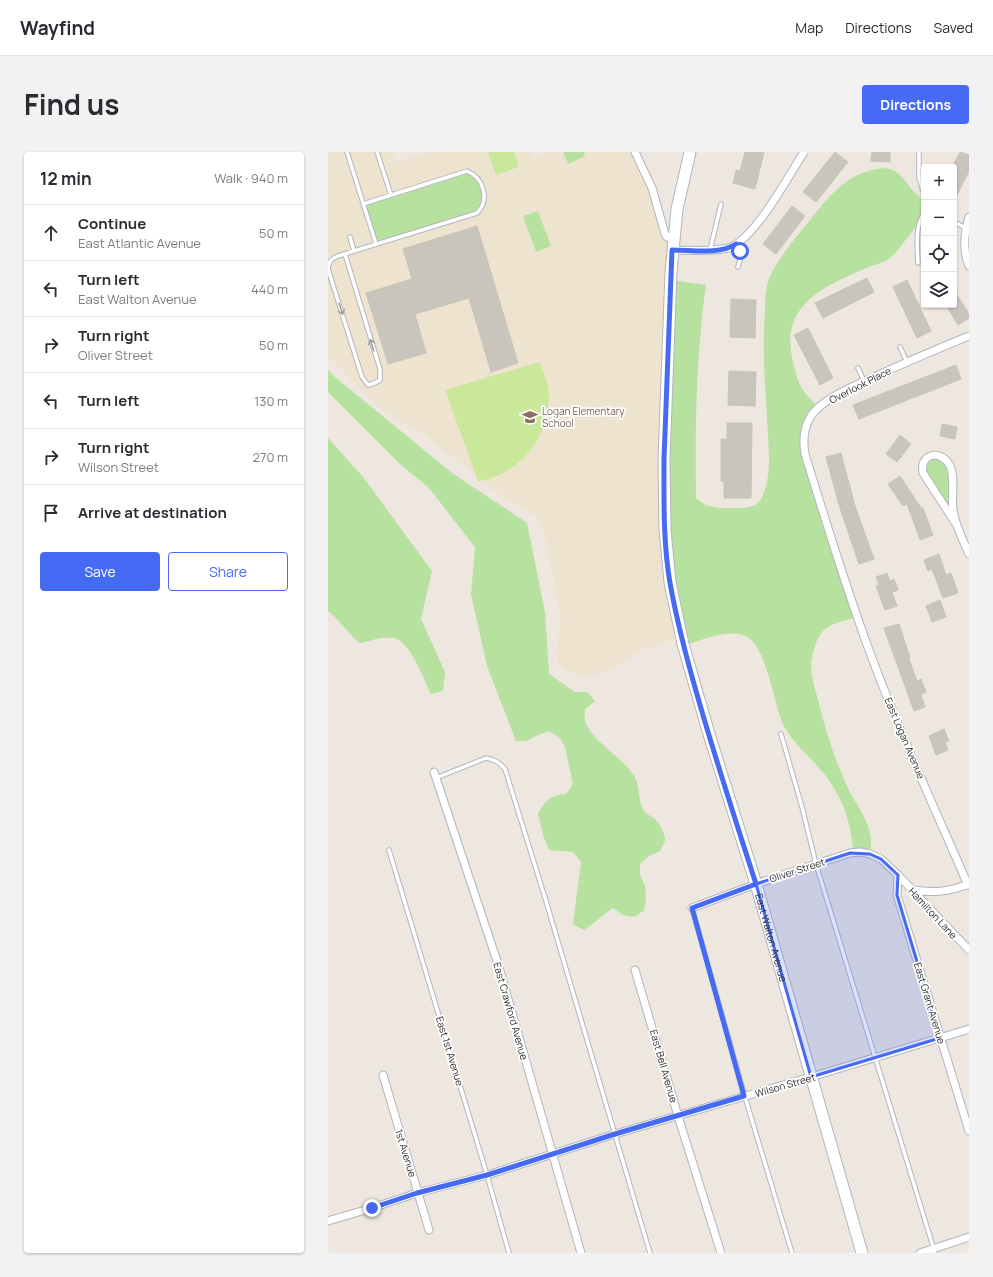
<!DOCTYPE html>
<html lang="en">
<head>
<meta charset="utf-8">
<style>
  :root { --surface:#fff; --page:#f2f2f3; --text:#2b2b33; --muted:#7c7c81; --line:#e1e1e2; --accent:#466af4 }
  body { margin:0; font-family:Manrope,sans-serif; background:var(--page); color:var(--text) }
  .controls { position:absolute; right:12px; top:12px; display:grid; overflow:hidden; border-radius:4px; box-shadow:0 1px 3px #0004 }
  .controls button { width:36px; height:36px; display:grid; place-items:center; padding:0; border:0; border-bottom:1px solid var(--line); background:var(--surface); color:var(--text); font:20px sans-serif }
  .stop { position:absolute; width:12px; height:12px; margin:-9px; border:3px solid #466af4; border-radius:50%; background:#fff }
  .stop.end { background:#466af4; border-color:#fff; box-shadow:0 1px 4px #0008 }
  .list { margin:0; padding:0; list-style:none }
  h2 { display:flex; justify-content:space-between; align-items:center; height:52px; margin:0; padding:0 16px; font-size:17px }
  h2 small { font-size:13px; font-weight:400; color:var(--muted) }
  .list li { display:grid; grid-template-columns:26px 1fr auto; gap:12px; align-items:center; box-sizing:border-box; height:56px; padding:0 16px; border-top:1px solid var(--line) }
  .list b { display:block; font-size:15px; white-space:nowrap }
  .list p { margin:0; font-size:13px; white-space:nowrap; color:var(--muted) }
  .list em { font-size:13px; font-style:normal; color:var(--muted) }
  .actions { display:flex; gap:8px; padding:12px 16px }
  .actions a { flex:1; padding:9px 0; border:1px solid var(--accent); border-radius:4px; text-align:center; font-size:14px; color:var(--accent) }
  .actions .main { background:var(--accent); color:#fff }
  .icon { flex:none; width:22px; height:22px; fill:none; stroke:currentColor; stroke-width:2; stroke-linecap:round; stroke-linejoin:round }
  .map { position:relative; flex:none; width:641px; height:1101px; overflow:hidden; border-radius:4px }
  header { display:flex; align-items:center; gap:24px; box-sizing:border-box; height:56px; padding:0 20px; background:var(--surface); border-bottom:1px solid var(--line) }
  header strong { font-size:19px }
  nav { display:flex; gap:22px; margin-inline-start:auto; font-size:14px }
  .intro { display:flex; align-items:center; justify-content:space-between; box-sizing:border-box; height:96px; padding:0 24px }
  h1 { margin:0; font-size:28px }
  .button { padding:10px 18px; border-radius:4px; background:var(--accent); color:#fff; font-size:14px; font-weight:700 }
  main { display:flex; gap:24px; padding:0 24px }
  aside { flex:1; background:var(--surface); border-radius:4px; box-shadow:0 1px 3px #0004 }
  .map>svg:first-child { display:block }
</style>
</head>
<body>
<header>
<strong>Wayfind</strong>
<nav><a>Map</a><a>Directions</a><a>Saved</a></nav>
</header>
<div class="intro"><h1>Find us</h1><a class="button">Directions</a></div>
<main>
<aside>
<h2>12 min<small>Walk · 940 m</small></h2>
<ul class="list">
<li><svg class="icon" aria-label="ahead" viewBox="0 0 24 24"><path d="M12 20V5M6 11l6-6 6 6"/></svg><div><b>Continue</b><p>East Atlantic Avenue</p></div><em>50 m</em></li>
<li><svg class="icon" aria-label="left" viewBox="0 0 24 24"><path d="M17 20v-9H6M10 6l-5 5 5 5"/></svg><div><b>Turn left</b><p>East Walton Avenue</p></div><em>440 m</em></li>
<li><svg class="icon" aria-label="right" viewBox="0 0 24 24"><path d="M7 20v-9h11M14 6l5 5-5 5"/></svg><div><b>Turn right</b><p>Oliver Street</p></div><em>50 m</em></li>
<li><svg class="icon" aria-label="left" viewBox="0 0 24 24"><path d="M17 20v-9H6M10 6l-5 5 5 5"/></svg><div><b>Turn left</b></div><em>130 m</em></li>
<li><svg class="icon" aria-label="right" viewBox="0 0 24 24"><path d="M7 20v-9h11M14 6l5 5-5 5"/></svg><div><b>Turn right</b><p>Wilson Street</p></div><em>270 m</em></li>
<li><svg class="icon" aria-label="arrive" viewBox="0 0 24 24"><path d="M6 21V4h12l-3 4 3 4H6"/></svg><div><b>Arrive at destination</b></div></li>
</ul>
<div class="actions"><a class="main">Save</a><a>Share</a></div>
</aside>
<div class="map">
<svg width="641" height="1101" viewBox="0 0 641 1101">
  <rect width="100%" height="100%" fill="#ede7df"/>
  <path fill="#eee3cf" d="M0,0H64L68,11L100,0H202L204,7L222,0H235L240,12L257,4L256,0H307L336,77L345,87L358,483L314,498L285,516L268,522L252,524L240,520L230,510L229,501L233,465L215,376L208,364L163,337L139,316L94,281L60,262L32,238L0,203Z"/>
  <path fill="#b6e19e" d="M235,0H256L257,4L240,12Z
    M557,16L566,18L574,25L586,40L596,49C596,65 591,71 581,84C575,90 570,100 563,105C556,111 546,113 538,116C498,134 453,151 464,205C469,229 472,239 491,255L484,264L475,291L529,465C518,469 499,471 492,483C487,491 484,502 483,512C483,522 486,534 489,544C497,576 506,607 520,636C530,657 548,676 542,700L525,698C523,667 512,639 491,616C479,602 465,591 456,574C445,553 440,494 417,484C402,477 376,487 361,492L351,456L339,378L342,128L378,133C368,203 367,275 368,346C371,348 375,352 378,353C387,357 420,358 429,352C435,347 437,337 439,330C443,310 440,287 439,267C437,231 434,196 437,160C437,149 437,138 441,127C449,106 472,81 486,63C506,38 523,19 557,16Z
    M139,19L151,28L157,44L149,61L48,92L35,52Z
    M210,59L223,94L208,100L195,64Z
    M0,218L7,225L124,321L199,371L217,460L221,522L247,540H259L267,549L257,557C257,560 256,565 257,569C264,590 295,605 306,624C313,634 309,649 316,659C318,662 323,664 326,666C331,671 337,681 337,688C337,691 333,696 332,699L321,704L312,712V723L317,734L318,747L316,758L307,765L295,763L285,756C274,763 267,771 256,778L245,772L253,710L245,700L221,698L216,686L210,662C218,647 222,644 238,642L245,632L237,595L231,585L221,579L210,583L199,589H188L159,514L143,442L147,395L101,336L72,312L0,240Z
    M0,286L35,325L104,419L93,467L117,520L115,539L103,542C96,528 83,490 66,486C55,484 43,489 32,491C20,482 12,468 0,459Z
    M606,303L622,314L628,371L599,328L596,309Z"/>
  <path fill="#c9e89a" d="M160,0H186L191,15L168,23Z
    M212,210C216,221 221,233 221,245C220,287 191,323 150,329L117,238Z"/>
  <path fill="#c9c5bd" stroke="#c9c3b8" d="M417,0H436L427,37L405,31L408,18L412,19Z
    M507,0L520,10L488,50L475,40Z
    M544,0H562V10L543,9Z
    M632,0L641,3V19L626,49V11Z
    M464,54L477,64L448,102L435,92Z
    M149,74L190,211L163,220L141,146L87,162L98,201L60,212L38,141L84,127L75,97Z
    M539,126L546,140L495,166L487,151Z
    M579,128L603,179L589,186L565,135Z
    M626,138L641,162V166L630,173L618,153H626Z
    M403,147L428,148L427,186L402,185Z
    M480,176L505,226L492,233L466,183Z
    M628,213L633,227L531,267L525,253Z
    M401,219L428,220L427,254L400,253Z
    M399,271H424L423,346H396V329H393V287H399Z
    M614,272L629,275L627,287L612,284Z
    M572,283L583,292L569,310L558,302Z
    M513,301L527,354L546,407L531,412L511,353L498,305Z
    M572,324L593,356H595L605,383L592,388L579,352L575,354L560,332Z
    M611,402L618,423L623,421L630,441L615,446L604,417L600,419L596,408Z
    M559,421L562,429L566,427L570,438L564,440L569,454L557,458L548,434L551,433L548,425Z
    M612,448L618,465L604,470L598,454Z
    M571,472L582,506L581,507L589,529L593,527L598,540L593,542L597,555L586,559L556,476Z
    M616,577L621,589L617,590L620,598L608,603L601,584Z"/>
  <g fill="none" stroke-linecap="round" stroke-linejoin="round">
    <defs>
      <path id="lane" d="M19,0L48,92
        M49,0L63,43
        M591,0V26L596,42
        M626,70L638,76
        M22,85L26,99
        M408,92L413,104L410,115
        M382,98L393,52
        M17,102L52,217V228C48,231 45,232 40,233L34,225L0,117C1,109 3,107 10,104L149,61C162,48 156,26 139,19L35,52
        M590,111C589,93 587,76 596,60
        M572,195L579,210
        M530,216L536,229
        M453,582L474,655L488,712L607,1101
        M108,626L158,606C167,608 171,610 177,617L218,749L322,1101
        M61,698L159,1023L181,1101
        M364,756L417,945L464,1101"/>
      <path id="street" d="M307,0L324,36L337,82L339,85L345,87
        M641,65C636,81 635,99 641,114
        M344,98C362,98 383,100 400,96C426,89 461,23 476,0
        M628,372L595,321C591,302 612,297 621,312C628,323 623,345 625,358C627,373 635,388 641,402
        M106,620L170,812L253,1101
        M570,723L569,743L641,979
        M640,733C606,655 570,577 541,498C517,433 497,367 477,302C474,284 477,267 491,255C505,243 523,235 540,228C573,212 607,198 641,184
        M584,738C607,741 620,740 641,732
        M364,756L428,732L488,712L522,701L532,700L542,702L553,707L570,723L641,798
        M307,818L350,964L393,1101
        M55,923L101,1078
        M0,1069L44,1056L89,1041L159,1023L287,982L483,925L641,877
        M592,1101L641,1085"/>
      <g id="secondary">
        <path id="s1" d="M362,0L349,57L343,120L336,307L337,378L342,430L355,492L381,582L428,732L534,1101"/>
      </g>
    </defs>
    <use href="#lane" stroke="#b2b5bf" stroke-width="5.5"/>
    <use href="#street" stroke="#b2b5bf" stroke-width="9"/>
    <use href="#secondary" stroke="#b2b5bf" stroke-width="13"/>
    <use href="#lane" stroke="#fff" stroke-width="3.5"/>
    <use href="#street" stroke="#fff" stroke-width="7"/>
    <use href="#secondary" stroke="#fff" stroke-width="11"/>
  </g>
  <defs><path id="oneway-shaft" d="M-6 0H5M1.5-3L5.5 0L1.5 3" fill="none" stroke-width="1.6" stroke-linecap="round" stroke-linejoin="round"/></defs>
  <g stroke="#a0a0a0">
    <use href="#oneway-shaft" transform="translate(13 157) rotate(72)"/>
    <use href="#oneway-shaft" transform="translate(44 193) rotate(-107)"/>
  </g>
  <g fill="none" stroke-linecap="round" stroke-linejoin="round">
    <path stroke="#466af4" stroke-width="5" d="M44,1056L89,1041L159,1023L287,982L416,944L364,756L428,732C408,670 388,609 370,546C359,508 349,470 342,431C335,390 336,349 336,307L344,98C364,98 391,103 408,92L412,99"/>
  </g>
  <path fill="#466af4" fill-opacity="0.2" stroke="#466af4" stroke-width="3" stroke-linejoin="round" d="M522,701L542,702L553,707L570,723L569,743L612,886L483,925L428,732Z"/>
  <defs>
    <symbol id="school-bare" viewBox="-9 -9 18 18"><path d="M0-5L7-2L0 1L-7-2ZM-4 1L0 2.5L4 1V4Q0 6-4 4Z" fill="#8d6e63" stroke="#fff" stroke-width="2.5" paint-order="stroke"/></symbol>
  </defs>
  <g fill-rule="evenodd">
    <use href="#school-bare" x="191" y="254" width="22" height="22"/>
  </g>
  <g text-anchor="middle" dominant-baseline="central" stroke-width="3.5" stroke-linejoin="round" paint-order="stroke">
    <g font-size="10" fill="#2c2c2c" stroke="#fff">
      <text transform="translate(532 233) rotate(-27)">Overlook Place</text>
      <text transform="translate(577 586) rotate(67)">East Logan Avenue</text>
      <text transform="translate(469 718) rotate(-18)">Oliver Street</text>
      <text transform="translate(605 761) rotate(47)">Hamilton Lane</text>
      <text stroke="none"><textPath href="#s1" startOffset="802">East Walton Avenue</textPath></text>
      <text transform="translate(602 851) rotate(73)">East Grant Avenue</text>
      <text transform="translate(183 859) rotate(74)">East Crawford Avenue</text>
      <text transform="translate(122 899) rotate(73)">East 1st Avenue</text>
      <text transform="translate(336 914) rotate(74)">East Bell Avenue</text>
      <text transform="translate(457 933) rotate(-16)">Wilson Street</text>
      <text transform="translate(78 1001) rotate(73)">1st Avenue</text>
    </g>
    <g font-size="10" fill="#785e54" stroke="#fff" text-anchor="start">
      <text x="214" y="259">Logan Elementary<tspan x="214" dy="12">School</tspan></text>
    </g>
  </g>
</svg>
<div class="controls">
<button>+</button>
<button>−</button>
<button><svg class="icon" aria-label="locate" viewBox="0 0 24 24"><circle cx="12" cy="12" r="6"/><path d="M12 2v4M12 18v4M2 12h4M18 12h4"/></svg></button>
<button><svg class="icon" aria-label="layers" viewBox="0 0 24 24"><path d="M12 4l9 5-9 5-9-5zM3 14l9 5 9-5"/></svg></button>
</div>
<div class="stop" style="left:412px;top:99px"></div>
<div class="stop end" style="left:44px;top:1056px"></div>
</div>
</main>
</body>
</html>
